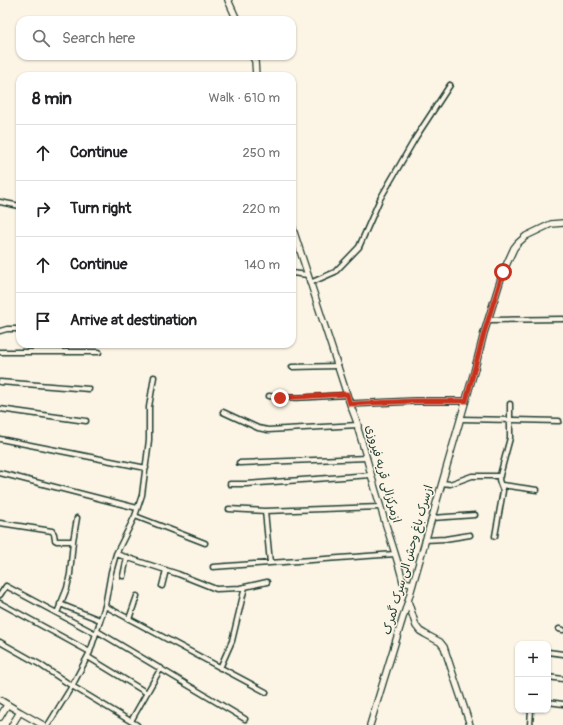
<!DOCTYPE html>
<html lang="en">
<head>
<meta charset="utf-8">
<style>
  :root { --surface:#fff; --page:#f2f2f2; --text:#202124; --muted:#757577; --line:#e0e0e0 }
  body { margin:0; font-family:Pangolin,"Playpen Sans Arabic",sans-serif; background:var(--page); color:var(--text) }
  .controls { position:absolute; right:12px; bottom:12px; display:grid; overflow:hidden; border-radius:8px; box-shadow:0 1px 3px #0004 }
  .controls button { width:36px; height:36px; display:grid; place-items:center; padding:0; border:0; border-bottom:1px solid var(--line); background:var(--surface); color:var(--text); font:20px sans-serif }
  .stop { position:absolute; width:12px; height:12px; margin:-9px; border:3px solid #c8321e; border-radius:50%; background:#fff }
  .stop.end { background:#c8321e; border-color:#fff; box-shadow:0 1px 4px #0008 }
  .list { margin:0; padding:0; list-style:none }
  h2 { display:flex; justify-content:space-between; align-items:center; height:52px; margin:0; padding:0 16px; font-size:17px }
  h2 small { font-size:13px; font-weight:400; color:var(--muted) }
  .list li { display:grid; grid-template-columns:26px 1fr auto; gap:12px; align-items:center; box-sizing:border-box; height:56px; padding:0 16px; border-top:1px solid var(--line) }
  .list b { display:block; font-size:15px; white-space:nowrap }
  .list em { font-size:13px; font-style:normal; color:var(--muted) }
  .icon { flex:none; width:22px; height:22px; fill:none; stroke:currentColor; stroke-width:2; stroke-linecap:round; stroke-linejoin:round }
  .map { position:relative; flex:none; width:563px; height:725px; overflow:hidden }
  .search { position:absolute; background:var(--surface); box-shadow:0 1px 3px #0004; left:16px; top:16px; width:280px; height:44px; display:flex; align-items:center; gap:10px; box-sizing:border-box; padding:0 14px; border-radius:12px; color:var(--muted); font-size:15px }
  .panel { position:absolute; background:var(--surface); box-shadow:0 1px 3px #0004; left:16px; top:72px; width:280px; height:276px; border-radius:12px }
  .map>svg:first-child { display:block }
</style>
</head>
<body>
<div class="map">
<svg width="563" height="725" viewBox="0 0 563 725">
  <rect width="100%" height="100%" fill="#fcf5e5"/>
  <filter id="ink" filterUnits="userSpaceOnUse"><feTurbulence type="fractalNoise" baseFrequency=".025" numOctaves="2"/><feDisplacementMap in="SourceGraphic" scale="8" xChannelSelector="R" yChannelSelector="G"/><feConvolveMatrix kernelMatrix="1 2 1 2 8 2 1 2 1" color-interpolation-filters="sRGB"/></filter>
  <g filter="url(#ink)">
    <g fill="none" stroke-linecap="round" stroke-linejoin="round">
      <defs>
        <path id="street" d="M0,202L20,206
          M292,273L308,275
          M310,283L335,272L359,247L380,199L416,137L450,85
          M488,320L563,319
          M0,331L7,329H20
          M0,352H99
          M292,367L338,366
          M0,382L89,389
          M269,396C294,400 321,396 347,395
          M0,409L86,421
          M223,412L258,428L268,430L358,425
          M460,419L559,421
          M0,439L146,468
          M239,463L367,458
          M0,473L137,508
          M442,483L450,484L472,476H500
          M230,484H246L371,475
          M502,485L537,490
          M229,509L265,511L380,507
          M265,511L270,563
          M135,516L205,543
          M432,518L475,515
          M0,523L52,531L54,534L55,540L57,541H73
          M495,536L503,491C502,487 499,482 499,479L510,438V404
          M425,540L445,539L470,535
          M116,554L178,574L216,589L240,588L267,582
          M213,567L395,554
          M123,576L127,557
          M162,586L166,570
          M0,595L6,586L96,634
          M0,603L90,652
          M60,604L100,620
          M105,606L266,692
          M57,613L67,588L70,574L73,541L77,518
          M129,619L137,596
          M559,629L563,630
          M97,631L245,719
          M0,642L39,664L72,686L137,725
          M548,652L563,654
          M88,657L147,693
          M220,668L232,641L245,587
          M548,677L563,679
          M548,702L563,704
          M131,721L161,668
          M48,725L72,686L90,652L105,606L111,572L116,554L135,516L142,495L149,440V407L154,377
          M530,725L531,710"/>
        <path id="secondary" d="M228,0L237,20
          M252,56L255,61L256,76
          M292,226L350,404L358,425V429C366,454 372,480 380,505C387,531 397,556 403,582L413,584
          M350,404L415,401H465
          M408,601L416,626L420,631L425,634L440,642L444,647L470,725
          M0,700L20,712L43,725
          M0,717L7,705
          M12,725L20,712
          M370,725L408,601L474,372L484,333L503,272L514,248L518,243L526,236L551,224L563,223"/>
      </defs>
      <use href="#street" stroke="#1f3d34" stroke-width="7"/>
      <use href="#secondary" stroke="#1f3d34" stroke-width="8"/>
      <use href="#street" stroke="#fcf5e5" stroke-width="4"/>
      <use href="#secondary" stroke="#fcf5e5" stroke-width="5.5"/>
    </g>
  </g>
  <g fill="none" stroke-linecap="round" stroke-linejoin="round" filter="url(#ink)">
    <path stroke="#c8321e" stroke-width="5" d="M280,398L347,394L350,404L414,401H466L484,333L503,272"/>
  </g>
  <g text-anchor="middle" dominant-baseline="central" stroke-width="3" stroke-linejoin="round" paint-order="stroke">
    <g font-size="12" fill="#1f3d34" stroke="#fcf5e5">
      <text transform="translate(383 474) rotate(74)">ازمرکزالی قریه فیروزی</text>
      <text transform="translate(408 560) rotate(-74)">ازسرک باغ وحش الی سرک گمرک</text>
    </g>
  </g>
</svg>
<div class="controls">
<button>+</button>
<button>−</button>
</div>
<div class="stop" style="left:503px;top:272px"></div>
<div class="stop end" style="left:280px;top:398px"></div>
<div class="search"><svg class="icon" aria-label="search" viewBox="0 0 24 24"><circle cx="10" cy="10" r="6"/><path d="M15 15l6 6"/></svg>Search here</div>
<section class="panel">
<h2>8 min<small>Walk · 610 m</small></h2>
<ul class="list">
<li><svg class="icon" aria-label="ahead" viewBox="0 0 24 24"><path d="M12 20V5M6 11l6-6 6 6"/></svg><div><b>Continue</b></div><em>250 m</em></li>
<li><svg class="icon" aria-label="right" viewBox="0 0 24 24"><path d="M7 20v-9h11M14 6l5 5-5 5"/></svg><div><b>Turn right</b></div><em>220 m</em></li>
<li><svg class="icon" aria-label="ahead" viewBox="0 0 24 24"><path d="M12 20V5M6 11l6-6 6 6"/></svg><div><b>Continue</b></div><em>140 m</em></li>
<li><svg class="icon" aria-label="arrive" viewBox="0 0 24 24"><path d="M6 21V4h12l-3 4 3 4H6"/></svg><div><b>Arrive at destination</b></div></li>
</ul>
</section>
</div>
</body>
</html>
